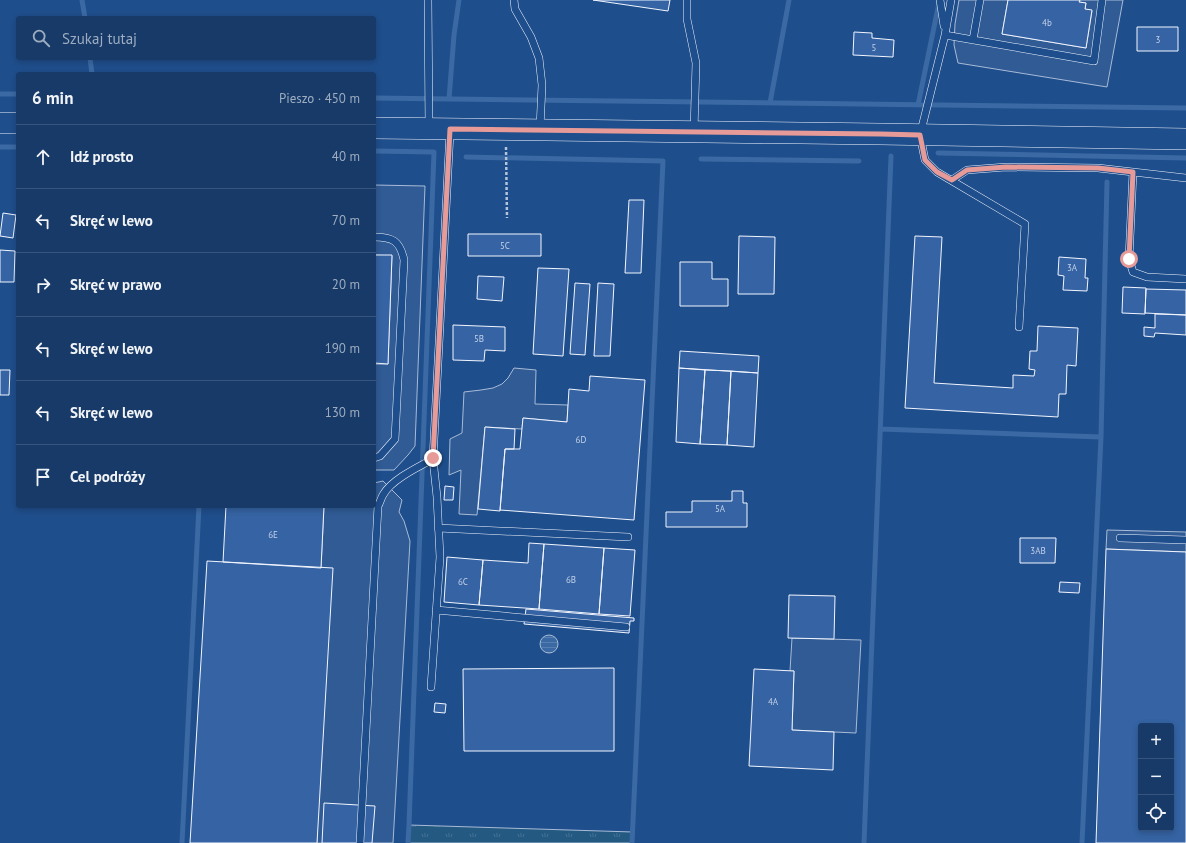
<!DOCTYPE html>
<html lang="pl">
<head>
<meta charset="utf-8">
<style>
  :root { --surface:#173a69; --page:#20416f; --text:#f1f3f6; --muted:#9eadc0; --line:#36547d }
  body { margin:0; font-family:"PT Sans",sans-serif; background:var(--page); color:var(--text) }
  .controls { position:absolute; right:12px; bottom:12px; display:grid; overflow:hidden; border-radius:4px; box-shadow:0 2px 6px #0003 }
  .controls button { width:36px; height:36px; display:grid; place-items:center; padding:0; border:0; border-bottom:1px solid var(--line); background:var(--surface); color:var(--text); font:20px sans-serif }
  .stop { position:absolute; width:12px; height:12px; margin:-9px; border:3px solid #e69b98; border-radius:50%; background:#fff }
  .stop.end { background:#e69b98; border-color:#fff; box-shadow:0 1px 4px #0008 }
  .list { margin:0; padding:0; list-style:none }
  h2 { display:flex; justify-content:space-between; align-items:center; height:52px; margin:0; padding:0 16px; font-size:17px }
  h2 small { font-size:13px; font-weight:400; color:var(--muted) }
  .list li { display:grid; grid-template-columns:26px 1fr auto; gap:12px; align-items:center; box-sizing:border-box; height:64px; padding:0 16px; border-top:1px solid var(--line) }
  .list b { display:block; font-size:15px; white-space:nowrap }
  .list em { font-size:13px; font-style:normal; color:var(--muted) }
  .icon { flex:none; width:22px; height:22px; fill:none; stroke:currentColor; stroke-width:2; stroke-linecap:round; stroke-linejoin:round }
  .map { position:relative; flex:none; width:1186px; height:843px; overflow:hidden }
  .search { position:absolute; background:var(--surface); box-shadow:0 2px 6px #0003; left:16px; top:16px; width:360px; height:44px; display:flex; align-items:center; gap:10px; box-sizing:border-box; padding:0 14px; border-radius:4px; color:var(--muted); font-size:15px }
  .panel { position:absolute; background:var(--surface); box-shadow:0 2px 6px #0003; left:16px; top:72px; width:360px; height:436px; border-radius:4px }
  .map>svg:first-child { display:block }
</style>
</head>
<body>
<div class="map">
<svg width="1186" height="843" viewBox="0 0 1186 843">
  <defs>
    <pattern id="grass-tufts" width="24" height="20" patternUnits="userSpaceOnUse"><rect width="24" height="20" fill="#245a82"/><path d="M3 7l-1-3M5 7V3M7 7l1-3M15 17l-1-3M17 17v-4M19 17l1-3" fill="none" stroke="#447295"/></pattern>
    <pattern id="water-rules" width="6" height="5" patternUnits="userSpaceOnUse"><rect width="6" height="5" fill="#3b69a3"/><path d="M0 2.5h6" fill="none" stroke="#587fb1"/></pattern>
  </defs>
  <rect width="100%" height="100%" fill="#1f4e8c"/>
  <path fill="url(#grass-tufts)" stroke="#a8bbd7" d="M409,825L633,832L632,843H408Z"/>
  <path fill="#305b95" stroke="#a8bbd7" d="M959,0H1008L1002,34L1086,48L1092,11L1085,9L1086,3L1079,2L1080,0H1123L1107,87L958,63L954,45L955,24Z
    M374,185L425,186L415,446L408,455L394,470H374V364H388L392,256L374,255Z
    M514,368L536,370L535,404L568,405L567,422L523,418L522,429L485,427L477,515L459,514L461,470L449,475L450,439L462,433L464,392L481,390L493,388L502,384L508,378Z
    M383,481L402,500L399,512L404,521L410,541L393,843H317L321,568L324,506H374V483Z
    M1107,530L1186,532V552L1106,549Z
    M792,638L861,640L856,733L792,730L794,671H790Z"/>
  <path fill="url(#water-rules)" stroke="#a8bbd7" d="M540 644a9 9 0 1 1 18 0a9 9 0 1 1-18 0Z"/>
  <g fill="none" stroke-linecap="round" stroke-linejoin="round">
    <path stroke="#3b69a3" stroke-width="5" d="M82,0L85,18
      M90,58L92,74
      M0,94H18
      M374,98L1186,108
      M449,99L454,35L459,0
      M770,103L789,0
      M918,105L939,3
      M0,147H18
      M374,151L434,152L409,825L408,843
      M938,153L1186,158
      M466,157L663,161L632,843
      M701,159L859,161
      M880,429L1101,437
      M182,843L199,506
      M864,843L891,156
      M1082,843L1101,437L1107,182"/>
  </g>
  <path fill="#3563a3" stroke="#f2f6ff" fill-rule="evenodd" d="M593,0H670L668,11Z
    M1008,0H1080L1079,2L1086,3L1085,9L1092,10L1086,48L1002,34Z
    M1137,27H1178V51H1137Z
    M854,32L872,33V38L894,40L893,57L853,55Z
    M629,200H644L641,273H625Z
    M3,213L16,215L13,238L0,236Z
    M468,234H541V256H468Z
    M739,236L775,237L774,294H738Z
    M915,236L942,237L934,383L1013,388V375L1034,376L1035,370L1029,369L1030,351H1037L1038,326L1078,328L1076,366L1067,365L1066,394H1059L1058,417L905,408Z
    M0,250L15,251L14,282H0Z
    M374,255H392L388,364L374,363L375,330H374Z
    M1059,257L1086,259L1085,278H1088L1087,291L1063,290L1064,276L1058,275Z
    M680,262H712V279H728V306H680Z
    M538,268L569,269L563,356L533,354Z
    M478,276L504,277L502,301L477,299Z
    M575,283L590,284L585,355L570,354Z
    M598,283L614,284L610,356H594Z
    M1123,287L1146,288L1145,314L1122,313Z
    M1146,289L1186,290V315L1145,313Z
    M1155,314L1186,315V335L1155,333L1154,337L1144,336V327L1155,328Z
    M453,325L505,327V351L485,350L484,361L453,360Z
    M680,351L759,356L758,373L679,368Z
    M679,368L705,370L700,444L676,442Z
    M0,370H10L9,395H0Z
    M705,370L731,371L727,445L700,444Z
    M731,371L758,373L754,447L727,445Z
    M590,376L645,380L634,520L500,510L505,449H520L523,418L567,422L569,389L589,391Z
    M485,427L515,429L514,449H505L500,511L478,509Z
    M445,486L454,487L453,500H444Z
    M732,491H743V503H747V527H666V512H692V501H732Z
    M226,506H324L321,568L223,562Z
    M1020,538H1056L1055,563H1020Z
    M529,543L544,544L539,609L479,605L483,560L528,563Z
    M544,544L604,548L599,614L539,609Z
    M604,548L635,550L630,616L599,614Z
    M1106,549L1186,552V843H1096ZM1141,726H1171V828H1141Z
    M447,557L483,560L479,605L444,602Z
    M207,561L333,568L317,843H190Z
    M1060,582L1080,583L1079,593L1059,592Z
    M789,595L835,596L834,639L788,638Z
    M526,609L634,618V621H630L629,633L524,624Z
    M614,668V751H464L463,669Z
    M754,669L794,671L792,730L834,732L833,770L749,766Z
    M435,703L446,704L445,713L434,712Z
    M324,803L375,806L372,843H322Z"/>
  <g fill="none" stroke-linecap="round" stroke-linejoin="round">
    <defs>
      <path id="service" d="M428,0L429,127
        M514,0L515,9L531,37L539,58L542,85L540,128
        M687,0V19L696,63L694,131
        M940,0L944,26
        M951,0L945,35L920,135L925,160L937,172L1025,224L1019,327
        M945,35L1094,61L1102,0
        M973,40L980,0
        M1133,172L1129,259L1133,272L1147,277L1186,279
        M952,180L967,170L1006,167L1098,168L1186,178
        M374,237C393,237 400,241 404,260L395,439L380,456L374,458
        M438,528L628,537
        M1120,538L1186,540
        M436,610L626,627
        M431,687L440,557L437,497L433,459L450,132
        M360,843L378,506C380,503 381,498 383,495C391,480 418,467 433,459"/>
      <path id="secondary" d="M0,123H18
        M374,128L880,134L1186,139"/>
    </defs>
    <use href="#service" stroke="#f2f6ff" stroke-width="8"/>
    <use href="#secondary" stroke="#f2f6ff" stroke-width="22"/>
    <path stroke="#b3c4dc" stroke-width="2.5" stroke-dasharray="3 2" stroke-linecap="butt" d="M506,147L507,218"/>
    <use href="#service" stroke="#1f4e8c" stroke-width="7"/>
    <use href="#secondary" stroke="#1f4e8c" stroke-width="21"/>
  </g>
  <g fill="none" stroke-linecap="round" stroke-linejoin="round">
    <path stroke="#e69b98" stroke-width="5" d="M433,458L450,129L880,134L920,135L925,160L937,172L952,180L967,170L1006,167L1098,168L1133,172L1129,259"/>
  </g>
  <g text-anchor="middle" dominant-baseline="central" stroke-width="3" stroke-linejoin="round" paint-order="stroke">
    <g font-size="9" fill="#c3d1e8">
      <text x="1047" y="22">4b</text>
      <text x="1158" y="39">3</text>
      <text x="874" y="47">5</text>
      <text x="505" y="245">5C</text>
      <text x="1072" y="267">3A</text>
      <text x="479" y="338">5B</text>
      <text x="581" y="439">6D</text>
      <text x="720" y="508">5A</text>
      <text x="273" y="534">6E</text>
      <text x="1038" y="550">3AB</text>
      <text x="571" y="579">6B</text>
      <text x="463" y="581">6C</text>
      <text x="773" y="701">4A</text>
    </g>
  </g>
</svg>
<div class="controls">
<button>+</button>
<button>−</button>
<button><svg class="icon" aria-label="locate" viewBox="0 0 24 24"><circle cx="12" cy="12" r="6"/><path d="M12 2v4M12 18v4M2 12h4M18 12h4"/></svg></button>
</div>
<div class="stop" style="left:1129px;top:259px"></div>
<div class="stop end" style="left:433px;top:458px"></div>
<div class="search"><svg class="icon" aria-label="search" viewBox="0 0 24 24"><circle cx="10" cy="10" r="6"/><path d="M15 15l6 6"/></svg>Szukaj tutaj</div>
<section class="panel">
<h2>6 min<small>Pieszo · 450 m</small></h2>
<ul class="list">
<li><svg class="icon" aria-label="ahead" viewBox="0 0 24 24"><path d="M12 20V5M6 11l6-6 6 6"/></svg><div><b>Idź prosto</b></div><em>40 m</em></li>
<li><svg class="icon" aria-label="left" viewBox="0 0 24 24"><path d="M17 20v-9H6M10 6l-5 5 5 5"/></svg><div><b>Skręć w lewo</b></div><em>70 m</em></li>
<li><svg class="icon" aria-label="right" viewBox="0 0 24 24"><path d="M7 20v-9h11M14 6l5 5-5 5"/></svg><div><b>Skręć w prawo</b></div><em>20 m</em></li>
<li><svg class="icon" aria-label="left" viewBox="0 0 24 24"><path d="M17 20v-9H6M10 6l-5 5 5 5"/></svg><div><b>Skręć w lewo</b></div><em>190 m</em></li>
<li><svg class="icon" aria-label="left" viewBox="0 0 24 24"><path d="M17 20v-9H6M10 6l-5 5 5 5"/></svg><div><b>Skręć w lewo</b></div><em>130 m</em></li>
<li><svg class="icon" aria-label="arrive" viewBox="0 0 24 24"><path d="M6 21V4h12l-3 4 3 4H6"/></svg><div><b>Cel podróży</b></div></li>
</ul>
</section>
</div>
</body>
</html>
